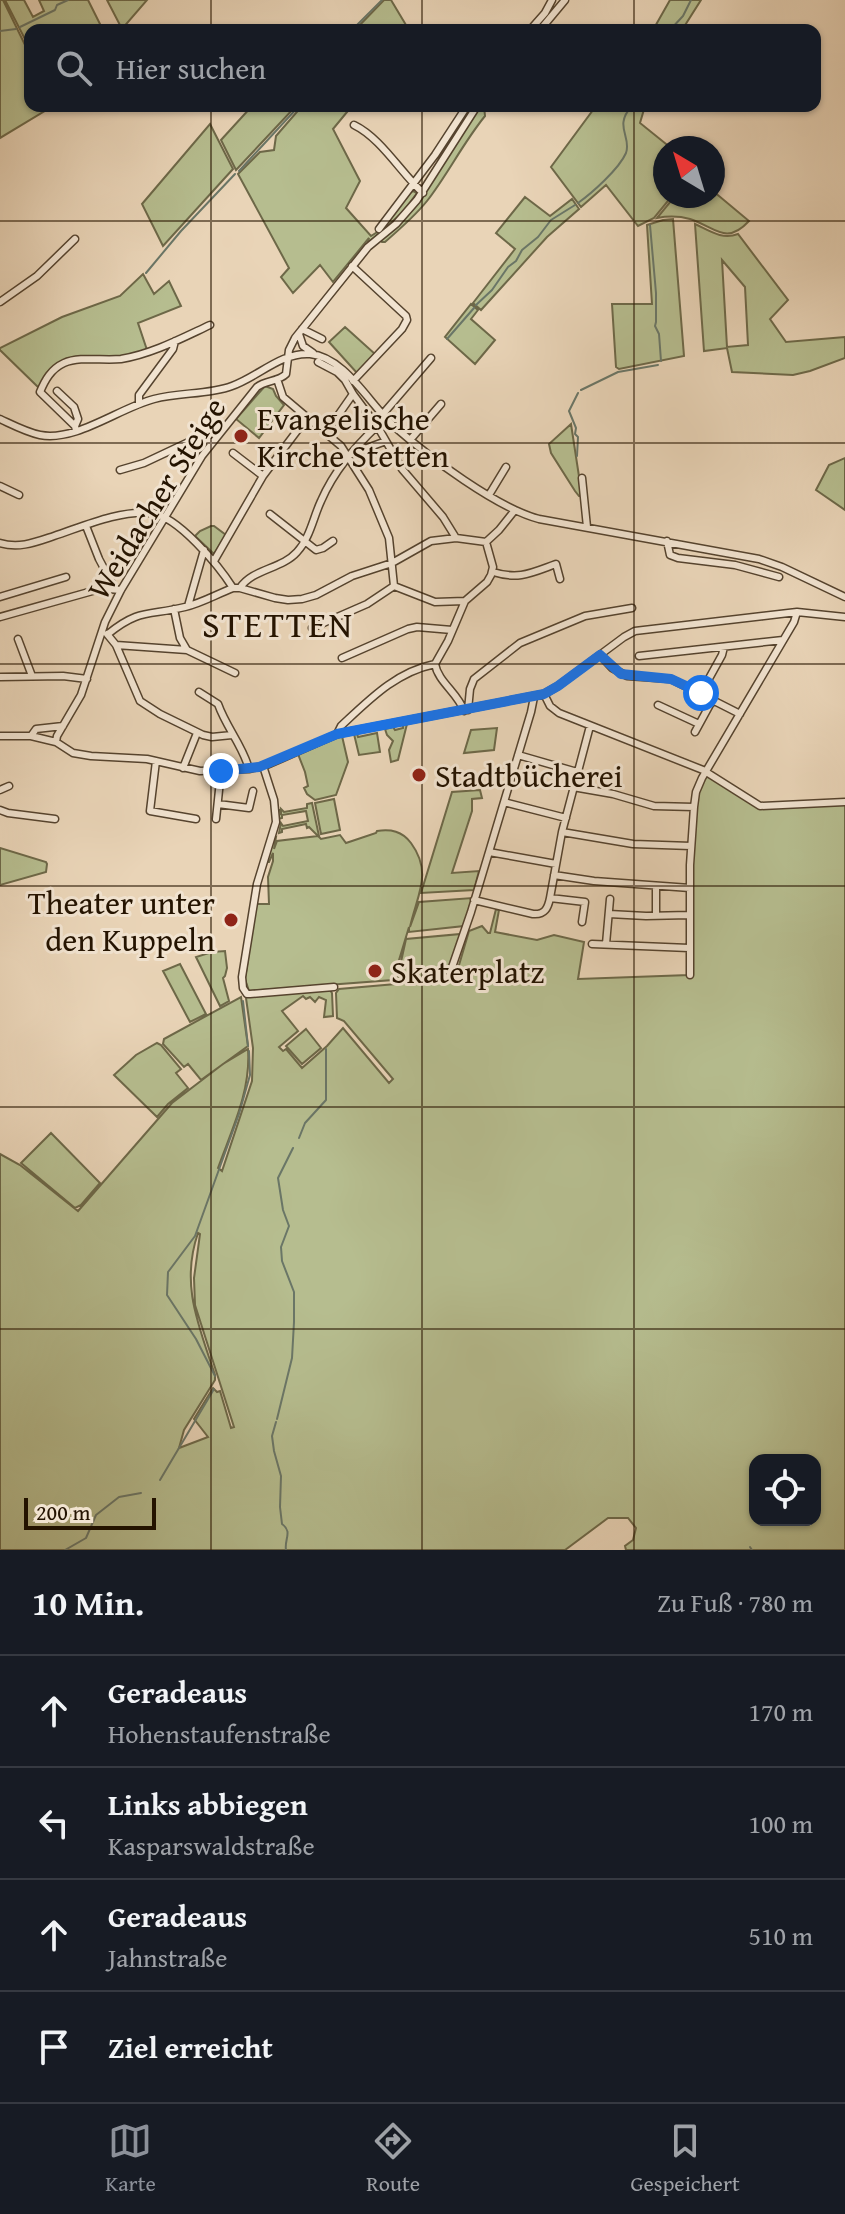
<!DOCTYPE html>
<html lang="de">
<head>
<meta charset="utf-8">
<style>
  :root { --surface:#171b24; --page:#242831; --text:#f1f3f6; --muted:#9ea1a6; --line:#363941; --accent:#8c9099 }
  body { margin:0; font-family:"Gentium Book Plus",serif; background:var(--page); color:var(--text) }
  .controls { position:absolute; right:24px; bottom:24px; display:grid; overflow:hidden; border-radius:16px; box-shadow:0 2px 6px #0004 }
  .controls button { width:72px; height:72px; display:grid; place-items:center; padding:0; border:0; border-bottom:2px solid var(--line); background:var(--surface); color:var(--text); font:40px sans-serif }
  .compass { position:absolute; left:653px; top:136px; width:72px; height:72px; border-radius:50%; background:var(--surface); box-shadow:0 2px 6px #0004; rotate:322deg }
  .scale { position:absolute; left:24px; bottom:20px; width:132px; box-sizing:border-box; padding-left:8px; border:4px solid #241300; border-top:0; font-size:22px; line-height:28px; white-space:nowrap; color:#241300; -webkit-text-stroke:6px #f1e3d0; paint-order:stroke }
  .stop { position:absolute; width:24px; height:24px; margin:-18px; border:6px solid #1a73e8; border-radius:50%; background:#fff }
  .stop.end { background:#1a73e8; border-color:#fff; box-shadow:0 2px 8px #0008 }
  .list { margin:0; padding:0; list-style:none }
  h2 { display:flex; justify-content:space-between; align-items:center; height:104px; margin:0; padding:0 32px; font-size:34px }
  h2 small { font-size:26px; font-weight:400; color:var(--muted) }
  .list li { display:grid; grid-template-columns:52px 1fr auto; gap:24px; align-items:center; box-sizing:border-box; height:112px; padding:0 32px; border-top:2px solid var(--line) }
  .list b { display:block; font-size:30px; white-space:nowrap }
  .list p { margin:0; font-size:26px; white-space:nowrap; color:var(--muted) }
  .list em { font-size:26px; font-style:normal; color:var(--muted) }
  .icon { flex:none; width:44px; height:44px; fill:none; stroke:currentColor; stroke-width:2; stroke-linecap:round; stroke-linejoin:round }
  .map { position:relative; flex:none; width:845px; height:1550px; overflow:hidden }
  .search { position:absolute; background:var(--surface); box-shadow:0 2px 6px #0004; left:24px; right:24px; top:24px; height:88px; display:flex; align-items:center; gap:20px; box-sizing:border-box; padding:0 28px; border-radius:16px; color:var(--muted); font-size:30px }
  .sheet { height:552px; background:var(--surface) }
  nav { display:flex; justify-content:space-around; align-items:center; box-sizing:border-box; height:112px; border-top:2px solid var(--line); background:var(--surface); font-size:22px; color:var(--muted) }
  nav a { display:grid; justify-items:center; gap:4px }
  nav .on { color:var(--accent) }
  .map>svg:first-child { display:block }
</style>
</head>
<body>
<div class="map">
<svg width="845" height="1550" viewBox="0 0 845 1550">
  <rect width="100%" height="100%" fill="#e9d4b7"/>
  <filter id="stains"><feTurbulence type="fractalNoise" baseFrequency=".0025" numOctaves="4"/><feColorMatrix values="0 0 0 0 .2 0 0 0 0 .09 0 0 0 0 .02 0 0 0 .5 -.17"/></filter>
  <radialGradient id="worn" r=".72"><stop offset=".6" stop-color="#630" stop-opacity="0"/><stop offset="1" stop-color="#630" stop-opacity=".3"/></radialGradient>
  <path fill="#b6bd8f" stroke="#6d6848" stroke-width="2" fill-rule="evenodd" d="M0,0H3L30,55V106H53L0,138Z
    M5,0H24L33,17L44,11L39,0H88L103,30H30V49Z
    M107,0H147L122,29Z
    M384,0H391L409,30H355Z
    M670,0H701L682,30H653Z
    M252,106H296L236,170L221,140Z
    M302,106H352L333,129L360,181L346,208L371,236L382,229L410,193L413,191L417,193L402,213L368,243L369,238L333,282L320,265L293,293L281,277L289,268L238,174L260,152L274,150L276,136Z
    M480,106H484L485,116C463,143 448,174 427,201C415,216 400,229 385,242H382L379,239L398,224Z
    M596,106H645L640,123L671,148H665V196H672L654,218L638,226L606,185L581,207L551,167Z
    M210,124L233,169L163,246L142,204Z
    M713,191L749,221C726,246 715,227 690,219C679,216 668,216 657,218L675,196H713Z
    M525,197L550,216L572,199L579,209L547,237L481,310L473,303L515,249L496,233Z
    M673,219L684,356L619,369L616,367L612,304H652L647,225L663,220Z
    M695,224C710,231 722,240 738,234L788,300L770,319L786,342L845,337V358L810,371L793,375L732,372L727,348L704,351ZM722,260L745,287L748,345L727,347Z
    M143,274L154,294L169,281L181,306L138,323L147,350L124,356L62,362L40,389L0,350V348L62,317L120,296Z
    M471,304L478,310L471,319L495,340L475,364L445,337Z
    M345,327L375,354L357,373L329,342Z
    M265,386L273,389L276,396L284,405L259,438L236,419Z
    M571,424L582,496H579L575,491L551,453L549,444Z
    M845,458V510L816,490L829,465Z
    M211,526H214L226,535L214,554L195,536L200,531Z
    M407,724L398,760L391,762L389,750L393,741L387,735L385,729L393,727L395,730L403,728V725Z
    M497,728L494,750L464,753L471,730Z
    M377,733L380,752L359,755L354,734H357L358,737Z
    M342,736L348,762L336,795L315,800L307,794L304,788L308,786L305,772L298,754Z
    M705,773L760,806L845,802V1550H626L625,1546L633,1540L636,1528L628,1518H608L565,1550H0V1154L20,1165L78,1211L172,1103L223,1064L248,1049C251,1091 232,1129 218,1168L222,1171L252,1081L253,1048L246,998L248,996L330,990L332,993L333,1016L324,1017L326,1000L319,997L315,1002L310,997L306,999L303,996L282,1011L298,1031L279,1047L283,1051L286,1049L302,1068L327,1046L343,1028L389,1083L393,1079L344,1021L337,1018L336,993L339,989L442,980L454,982L469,931L482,926L488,933H490L496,909L499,910L495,932L537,940L554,935L584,942L578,979L689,975L694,807ZM198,1233L200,1234L194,1278L195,1305L234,1427L231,1428L220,1391L217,1392L213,1388L194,1419L208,1437L179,1448L184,1430L215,1380V1375C199,1326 180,1285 198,1233ZM755,1460H815V1520H755Z
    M480,790L482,798L472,799V811L452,873L479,871L474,890L421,893L452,792Z
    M334,799L340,830L321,834L315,803Z
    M312,803L319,836H318L321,839L340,835L346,843L376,833L377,831C391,829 402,831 411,843C433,873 417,895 410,927L419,902L472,898L464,926L409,932V927L393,980L249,991L245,979L256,904H269L268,877L273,861V853L269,862H267L274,838L276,837L274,849L277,841L318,836L309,827L307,828L306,824L282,829V832L279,833L281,823L283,826L308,821L306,811L282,815V818L278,819V810H280L281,815V809L284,812L307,808V804Z
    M0,848L46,862L47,864L46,872L0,885Z
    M461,934L449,974L445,976L397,980L406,939Z
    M225,951L227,968L225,976L223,978L229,1001L220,1006L196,957L212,952Z
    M180,964L206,1014L190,1022L163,971Z
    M241,997L248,1046L201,1080L188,1064L184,1067L163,1044L164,1039Z
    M306,1029L321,1048L302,1064L286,1046Z
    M157,1043L161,1045L181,1069L176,1073L188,1088L168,1104L157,1117L114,1075L136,1055Z
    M51,1133L100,1183L81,1205L75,1208L21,1163Z"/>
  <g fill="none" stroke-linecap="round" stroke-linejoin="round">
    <path stroke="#6a7667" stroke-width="2" d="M20,27L55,10L57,5L68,0
      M352,30L382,0
      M670,30L683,16L691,0
      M0,31L16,29
      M239,171L299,106
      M578,203C592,193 619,169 626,153C632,137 613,126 632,106
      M650,225L656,293V322L655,326L659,334L661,361
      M146,273L181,231L235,174
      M476,305L492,290L508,267L516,261L522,250L538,237L551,220L575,205
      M447,339L474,308
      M581,390L618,372L658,365
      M577,456L578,437L575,434L576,428L569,411L578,393
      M243,1001L248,1046
      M299,1138L305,1123L326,1100V1049
      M215,1376L196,1339L167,1295L168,1272L195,1236L239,1114L250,1075L249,1051
      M277,1419L292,1358L294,1322V1292L282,1261L281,1247L289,1226L283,1210L278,1178L293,1148
      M276,1422L272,1436L274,1451L281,1476L280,1507L282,1524C293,1532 284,1539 286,1550
      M160,1480L214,1389
      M750,1547L752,1550
      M65,1550L86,1538L96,1515L119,1497L141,1493"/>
    <defs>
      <path id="minor" d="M530,30L545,13L552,0
        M540,30L565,0
        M354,125C381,138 401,173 423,193
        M379,229L435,155L467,106
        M352,266L406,316L407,320L402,329L353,381
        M0,302L37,276L75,239
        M302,329L322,339
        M299,334L303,346L313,353
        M318,362L337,372L345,380L353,394L379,429L402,469L443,517L456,538
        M277,379L283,397L341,446L369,490L389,538L394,586L435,602L465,601
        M57,391L74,407L78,419L75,426
        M139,404V395L173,349L175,341
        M382,415L431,358
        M0,419C13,425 26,432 40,435C76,442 119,408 154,399C180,392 208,395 232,386C258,377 281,352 310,354C346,357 370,406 396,428C429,457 497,508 539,519L759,559L782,567L845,597
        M76,431L75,426L40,392C45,380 51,369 64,363C80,356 103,361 121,359C152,354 182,338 210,325
        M325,434L353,394
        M410,440L441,404
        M233,453L263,476
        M351,454L386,441
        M120,470L144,463L195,439H205L212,443
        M582,478L587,527
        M0,486L19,495
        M489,495L506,467
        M270,514L316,550L323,548L333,541
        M86,526L99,559L115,589
        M667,541L670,555L678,558L735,565L779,577
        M0,543C19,549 36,542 54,536C84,526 119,510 151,513C178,516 219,566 233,588
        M214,561L263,476L306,419
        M493,572C519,580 531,573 556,564L560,579
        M240,588L275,598L288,600L302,599L316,595L352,576L392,563L431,541L456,538L486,542
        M0,597L66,577
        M188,606L204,550
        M174,609L180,638L187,650L235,673
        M0,617L96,590L108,589L121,590
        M312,628L367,604L394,586
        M107,634L116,645L140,701L160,714L203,735L212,737L232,735
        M108,634C140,608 149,616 185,607C202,603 217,594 233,588H240C252,569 282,569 297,552C310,538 313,518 321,501C334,471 354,448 377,426
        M18,639L32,676
        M116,645L187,650
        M600,655L612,668L627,676L671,679L740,714
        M639,656L783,640
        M342,658L408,629L417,627L452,630
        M0,677L63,676L87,679
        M199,692L218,704C226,727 243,746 249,769
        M701,693L722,655L724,647
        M544,694L550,706L559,713L703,770L760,806L845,802
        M658,705L699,724
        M468,710L470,689L474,679L520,643L585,616L632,608
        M464,711C458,693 438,682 435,664L448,641L465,601L487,582L491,575L493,567L486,542L499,530L515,510
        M695,732L713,699
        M337,734L341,726C370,699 396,672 435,664
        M0,736H31L56,742L73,753L91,756L147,759L200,771L249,769L267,765L337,734L544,694L558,686L624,637L635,631L797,612L845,617
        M31,736L36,729L63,726
        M56,742L57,736L81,695L105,622L121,590L202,456L257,387C266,380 278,382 286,374L289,350L295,338L368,247L396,224L417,200L477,106
        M518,755L577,772
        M156,761L150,811L196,819
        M263,766L274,800L276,822L257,884L242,977L243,988L247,994H250L334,987
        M183,768L197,733
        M573,787L613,794L654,806L694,807
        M0,790L9,786
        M504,802L566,818
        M218,804L249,808L253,791
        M0,810L8,813L55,819
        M216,819L221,771
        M562,832L633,844L691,846
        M489,852L556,864
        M554,875L594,881L690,888
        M550,898L585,902L582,922
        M474,900L533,914C545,915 548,908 550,898L562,832L590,726
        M609,914L646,916L689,915
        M656,915V886
        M592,944L689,948
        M606,944L610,899
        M690,975V865L694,807L696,792L702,778L794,622L797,612
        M449,976L471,912L531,712L534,697"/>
    </defs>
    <use href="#minor" stroke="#55432e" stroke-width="9"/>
    <use href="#minor" stroke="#f1e3d0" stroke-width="6"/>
  </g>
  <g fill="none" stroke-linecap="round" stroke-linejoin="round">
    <path stroke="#1a73e8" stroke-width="10" d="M221,771L259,767L337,734L544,694L558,686L600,655L621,674L671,679L701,693"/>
  </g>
  <path fill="none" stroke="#241300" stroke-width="2" stroke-opacity="0.55" d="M211,0V30M422,0V30M634,0V30M211,106V1550M422,106V1550M634,106V1550M0,221H845M0,443H845M0,664H845M0,886H845M0,1107H845M0,1329H845"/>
  <g fill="#8f2418" stroke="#f1e3d0" stroke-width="3">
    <circle cx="241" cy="436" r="8"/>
    <circle cx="419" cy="775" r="8"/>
    <circle cx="231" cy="920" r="8"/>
    <circle cx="375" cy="971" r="8"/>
  </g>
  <g text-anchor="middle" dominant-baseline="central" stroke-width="6" stroke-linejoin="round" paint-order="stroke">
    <g font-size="32" fill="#241300" stroke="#f1e3d0" text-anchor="start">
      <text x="257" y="418">Evangelische<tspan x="257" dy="37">Kirche Stetten</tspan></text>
      <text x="435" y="775">Stadtbücherei</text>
      <text x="215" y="902" text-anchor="end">Theater unter<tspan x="215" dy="37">den Kuppeln</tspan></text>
      <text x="391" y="971">Skaterplatz</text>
    </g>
    <g font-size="32" fill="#241300" stroke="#f1e3d0">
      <text transform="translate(156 498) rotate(-58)">Weidacher Steige</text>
    </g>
    <g font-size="36" letter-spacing="2" fill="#241300" stroke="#f1e3d0">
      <text x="278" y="623">STETTEN</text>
    </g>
  </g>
  <rect width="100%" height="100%" filter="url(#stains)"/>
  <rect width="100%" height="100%" fill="url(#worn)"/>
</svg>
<div class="controls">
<button><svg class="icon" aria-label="locate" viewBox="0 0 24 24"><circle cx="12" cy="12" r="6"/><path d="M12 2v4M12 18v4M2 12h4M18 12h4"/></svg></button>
</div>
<svg class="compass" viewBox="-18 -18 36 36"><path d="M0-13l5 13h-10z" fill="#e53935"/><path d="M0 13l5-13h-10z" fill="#9ea1a6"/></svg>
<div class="scale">200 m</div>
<div class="stop" style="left:701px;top:693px"></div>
<div class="stop end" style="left:221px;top:771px"></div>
<div class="search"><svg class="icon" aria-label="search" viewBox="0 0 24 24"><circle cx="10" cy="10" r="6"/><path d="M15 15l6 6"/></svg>Hier suchen</div>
</div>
<section class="sheet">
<h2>10 Min.<small>Zu Fuß · 780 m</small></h2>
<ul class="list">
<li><svg class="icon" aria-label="ahead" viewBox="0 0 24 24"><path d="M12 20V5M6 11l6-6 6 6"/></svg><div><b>Geradeaus</b><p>Hohenstaufenstraße</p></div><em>170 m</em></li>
<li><svg class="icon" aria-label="left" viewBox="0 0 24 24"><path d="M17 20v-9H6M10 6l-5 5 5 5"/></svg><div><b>Links abbiegen</b><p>Kasparswaldstraße</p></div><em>100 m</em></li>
<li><svg class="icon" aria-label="ahead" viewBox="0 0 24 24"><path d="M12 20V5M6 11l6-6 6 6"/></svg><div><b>Geradeaus</b><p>Jahnstraße</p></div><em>510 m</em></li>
<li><svg class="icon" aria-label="arrive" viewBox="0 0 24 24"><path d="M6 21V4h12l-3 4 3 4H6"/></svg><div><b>Ziel erreicht</b></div></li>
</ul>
</section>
<nav>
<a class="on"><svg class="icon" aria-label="map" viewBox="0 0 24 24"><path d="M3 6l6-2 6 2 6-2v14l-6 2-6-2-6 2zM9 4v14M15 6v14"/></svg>Karte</a>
<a><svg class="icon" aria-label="directions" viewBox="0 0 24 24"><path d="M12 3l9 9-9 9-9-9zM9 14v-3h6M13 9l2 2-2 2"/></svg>Route</a>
<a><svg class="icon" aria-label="saved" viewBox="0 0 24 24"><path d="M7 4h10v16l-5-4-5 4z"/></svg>Gespeichert</a>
</nav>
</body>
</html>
